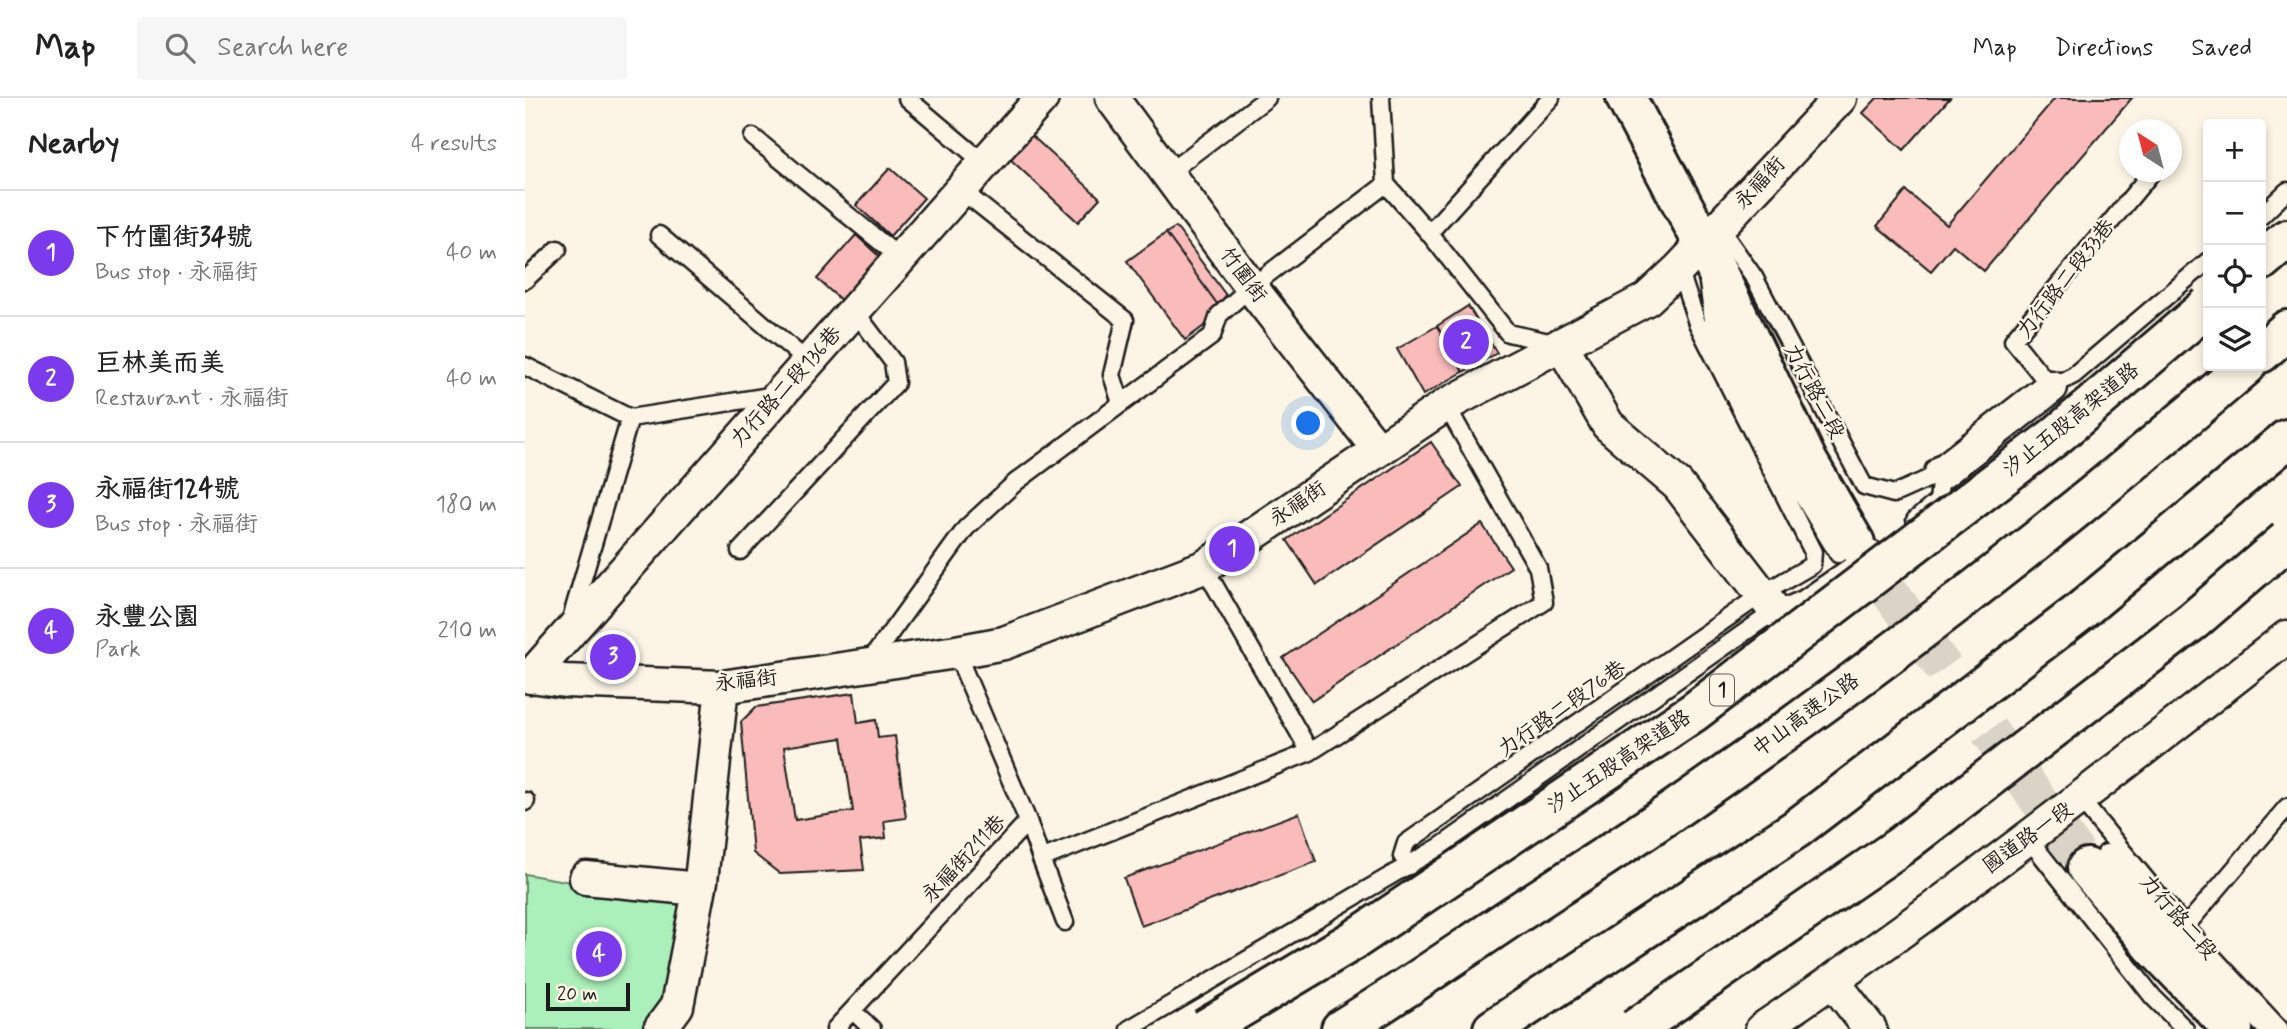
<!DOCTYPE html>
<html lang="en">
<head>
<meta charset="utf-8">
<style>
  :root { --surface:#fff; --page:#f6f6f6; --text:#222; --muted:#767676; --line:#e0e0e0; --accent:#7c3aed }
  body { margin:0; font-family:Mynerve,"LXGW WenKai TC",sans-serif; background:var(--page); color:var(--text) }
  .controls { position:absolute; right:21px; top:21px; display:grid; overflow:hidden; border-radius:7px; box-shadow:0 4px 10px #0003 }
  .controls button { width:63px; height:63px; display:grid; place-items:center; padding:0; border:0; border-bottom:2px solid var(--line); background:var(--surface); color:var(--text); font:35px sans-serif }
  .compass { position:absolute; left:1594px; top:21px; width:63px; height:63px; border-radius:50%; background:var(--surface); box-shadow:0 4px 10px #0003; rotate:324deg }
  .scale { position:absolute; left:21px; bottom:18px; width:84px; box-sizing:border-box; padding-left:7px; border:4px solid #1c1c1c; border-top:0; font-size:19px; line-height:24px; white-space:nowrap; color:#1c1c1c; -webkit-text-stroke:5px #fcf5e5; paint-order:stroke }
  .you { position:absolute; left:784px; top:326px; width:24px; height:24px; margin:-18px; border:5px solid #fff; border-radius:50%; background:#1a73e8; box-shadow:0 0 0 10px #1a73e833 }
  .badge { display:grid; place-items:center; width:46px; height:46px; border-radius:50%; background:var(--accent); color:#fff; font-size:23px; font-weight:700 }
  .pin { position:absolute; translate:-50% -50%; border:4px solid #fff; box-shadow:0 2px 7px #0006 }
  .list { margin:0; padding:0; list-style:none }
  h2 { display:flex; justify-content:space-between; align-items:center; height:91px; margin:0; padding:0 28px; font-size:30px }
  h2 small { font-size:23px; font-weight:400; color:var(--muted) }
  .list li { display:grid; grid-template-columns:46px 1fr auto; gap:21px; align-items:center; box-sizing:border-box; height:126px; padding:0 28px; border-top:2px solid var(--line) }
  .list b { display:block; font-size:26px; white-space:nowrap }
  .list p { margin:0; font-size:23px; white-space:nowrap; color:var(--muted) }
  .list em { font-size:23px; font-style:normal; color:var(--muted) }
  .icon { flex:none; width:38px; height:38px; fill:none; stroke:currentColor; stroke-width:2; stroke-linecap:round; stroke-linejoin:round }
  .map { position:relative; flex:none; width:1762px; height:931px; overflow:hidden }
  header { display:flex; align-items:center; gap:42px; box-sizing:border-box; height:98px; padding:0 35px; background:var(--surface); border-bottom:2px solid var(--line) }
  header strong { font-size:33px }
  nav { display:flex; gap:38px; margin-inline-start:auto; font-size:24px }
  .search { width:490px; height:63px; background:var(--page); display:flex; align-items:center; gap:18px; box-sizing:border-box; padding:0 24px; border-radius:7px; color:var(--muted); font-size:26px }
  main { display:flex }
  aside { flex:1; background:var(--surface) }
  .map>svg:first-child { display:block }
</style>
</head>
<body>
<header>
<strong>Map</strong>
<div class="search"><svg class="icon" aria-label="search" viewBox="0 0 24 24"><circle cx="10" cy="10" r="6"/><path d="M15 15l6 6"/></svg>Search here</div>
<nav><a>Map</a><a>Directions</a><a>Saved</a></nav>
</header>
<main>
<aside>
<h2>Nearby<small>4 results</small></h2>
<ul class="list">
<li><span class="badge">1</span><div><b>下竹圍街34號</b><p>Bus stop · 永福街</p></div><em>40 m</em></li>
<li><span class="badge">2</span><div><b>巨林美而美</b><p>Restaurant · 永福街</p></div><em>40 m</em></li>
<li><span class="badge">3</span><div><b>永福街124號</b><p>Bus stop · 永福街</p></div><em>180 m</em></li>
<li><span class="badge">4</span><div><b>永豐公園</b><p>Park</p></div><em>210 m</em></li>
</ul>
</aside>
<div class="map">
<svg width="1762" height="931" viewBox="0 0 1762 931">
  <rect width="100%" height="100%" fill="#fcf5e5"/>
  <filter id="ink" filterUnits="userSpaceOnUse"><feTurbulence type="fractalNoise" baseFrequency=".0143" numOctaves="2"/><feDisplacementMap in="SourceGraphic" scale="14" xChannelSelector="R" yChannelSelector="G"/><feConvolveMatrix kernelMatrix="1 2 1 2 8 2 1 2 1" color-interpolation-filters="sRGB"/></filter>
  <g filter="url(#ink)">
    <path fill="#abefba" stroke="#64866b" stroke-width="2" d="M0,776L154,803L142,908L117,931H0Z"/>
    <path fill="#f9bcba" stroke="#1c1c1c" stroke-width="2" fill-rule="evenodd" d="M1352,0H1425L1379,52L1338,15Z
      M1530,0H1607L1459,173L1428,147L1406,173L1352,128L1381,93L1422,127Z
      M506,37L575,100L553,124L484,60Z
      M365,70L399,100L365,138L331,107Z
      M651,129L700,196L698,214L641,135Z
      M641,135L698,214L660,242L602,163Z
      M331,137L357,161L318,204L292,181Z
      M943,208L972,255L938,274L912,228Z
      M912,228L938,274L898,297L872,251Z
      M906,344L937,389L792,487L762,442Z
      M957,426L986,469L787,603L758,560Z
      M329,595L333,625L351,622L353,640L370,638L381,720L359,723L361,740L335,743L339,772L255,776L228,755L216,624L231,609ZM317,640L328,713L270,722L259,649Z
      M774,715L791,764L616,828L599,780Z"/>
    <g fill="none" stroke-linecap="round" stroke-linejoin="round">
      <path stroke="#dad4c7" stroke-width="38" stroke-dasharray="38 19" stroke-linecap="butt" d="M1331,447L1562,770"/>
      <defs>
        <path id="service" d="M382,0L459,65
          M856,0L861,86L904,135L983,235L1033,246
          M228,39L375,160
          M1627,74L1488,242L1526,289L1549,277L1683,163
          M643,75L742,0
          M436,92L600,222L587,277L596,305
          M1736,118L1762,93
          M1194,129L1229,179L1339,388L1369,396L1416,375L1413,403L1390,422
          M904,135L1026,0
          M134,137L283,264
          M0,182L33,151
          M1183,185L1188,222L1266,379L1313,456
          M0,268L105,320L46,521
          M105,320L251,297
          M215,453L371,285L368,264L329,212
          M679,469L785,654
          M342,567L441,430L491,384L687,238L694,217L726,189L861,86
          M1555,701L1660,829L1755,931
          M0,704L1,703
          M503,723L516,761L785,654L1019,504L1013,470L921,307
          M1503,740L1628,899L1660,931
          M1581,755L1644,831L1741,931
          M516,761L540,824
          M884,768L877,758L881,745L1237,496L1287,467L1288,454L1172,225L1154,171
          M1660,829L1762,709
          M328,913L347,931
          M310,931L503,723L431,554
          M604,931L916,748L1250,513L1278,501L1349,452"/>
        <path id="minor" d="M587,0L726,189L853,351
          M1036,246L1083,327L1153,387L1250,513
          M1416,375L1526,289
          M0,577L40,583L197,589L431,554L479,545L679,469L921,307L1122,201L1154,171L1315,0
          M5,579L517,0
          M61,780L174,791
          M1308,883L1345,931
          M135,931L152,908L176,783L197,589
          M1237,931C1418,809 1590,674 1762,539"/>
        <path id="tertiary" d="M1101,0L1178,145L1283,364L1330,445
          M1562,770L1627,847L1708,931"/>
        <path id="motorway" d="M1736,163L1762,141
          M1736,255L1762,232
          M816,931C884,890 948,844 1014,801C1058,772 1103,744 1146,714C1346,576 1538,427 1721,268
          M968,931L1271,731L1551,517L1762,341"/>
      </defs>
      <use href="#service" stroke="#1c1c1c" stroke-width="21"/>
      <use href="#minor" stroke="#1c1c1c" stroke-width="37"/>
      <use href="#tertiary" stroke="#1c1c1c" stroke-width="44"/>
      <use href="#motorway" stroke="#1c1c1c" stroke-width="44"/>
      <use href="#service" stroke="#fcf5e5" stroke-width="16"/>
      <use href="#minor" stroke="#fcf5e5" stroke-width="32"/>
      <use href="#tertiary" stroke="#fcf5e5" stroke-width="38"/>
      <use href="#motorway" stroke="#fcf5e5" stroke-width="38"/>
      <defs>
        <path id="motorway-bridge" d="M680,931L829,842L1169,614L1532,337L1683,208
          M1110,931L1374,749L1668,523L1762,442"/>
      </defs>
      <use href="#motorway-bridge" stroke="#1c1c1c" stroke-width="44" stroke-linecap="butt"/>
      <use href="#motorway-bridge" stroke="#fcf5e5" stroke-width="38"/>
    </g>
  </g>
  <g text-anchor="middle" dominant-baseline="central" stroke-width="5" stroke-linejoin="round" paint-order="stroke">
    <rect fill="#fcf5e5" stroke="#5f5d58" stroke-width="2" x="1185" y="576.5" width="24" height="31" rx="5"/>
    <g font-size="19" font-weight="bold" fill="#1c1c1c">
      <text x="1197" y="592">1</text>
    </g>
    <g font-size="21" fill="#1c1c1c" stroke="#fcf5e5">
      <text transform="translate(1235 85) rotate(-47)">永福街</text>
      <text transform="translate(718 177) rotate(53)">竹圍街</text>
      <text transform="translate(1541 181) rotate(-52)">力行路二段33巷</text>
      <text transform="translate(261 289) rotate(-48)">力行路二段136巷</text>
      <text transform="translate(1289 293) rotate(62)">力行路二段</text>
      <text transform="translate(1546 322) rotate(-39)">汐止五股高架道路</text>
      <text transform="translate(773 406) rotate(-34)">永福街</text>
      <text transform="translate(221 583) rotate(-6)">永福街</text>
      <text transform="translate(1037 611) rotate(-35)">力行路二段76巷</text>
      <text transform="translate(1281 617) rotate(-36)">中山高速公路</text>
      <text transform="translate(1094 664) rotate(-34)">汐止五股高架道路</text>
      <text transform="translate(1503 740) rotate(-36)">國道路一段</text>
      <text transform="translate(439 761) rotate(-47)">永福街211巷</text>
      <text transform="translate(1653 819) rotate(49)">力行路二段</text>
    </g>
  </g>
</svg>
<div class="controls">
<button>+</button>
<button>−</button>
<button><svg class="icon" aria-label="locate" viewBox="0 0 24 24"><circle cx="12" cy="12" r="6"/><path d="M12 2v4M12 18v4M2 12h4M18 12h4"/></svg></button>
<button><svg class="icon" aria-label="layers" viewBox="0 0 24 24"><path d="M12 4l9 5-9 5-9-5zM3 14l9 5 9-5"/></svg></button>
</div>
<svg class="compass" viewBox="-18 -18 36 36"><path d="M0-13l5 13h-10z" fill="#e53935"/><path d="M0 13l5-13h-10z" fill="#767676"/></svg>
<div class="scale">20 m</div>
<div class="you"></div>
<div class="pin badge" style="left:707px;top:451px">1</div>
<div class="pin badge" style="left:941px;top:244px">2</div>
<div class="pin badge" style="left:88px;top:559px">3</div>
<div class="pin badge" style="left:74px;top:856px">4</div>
</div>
</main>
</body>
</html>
